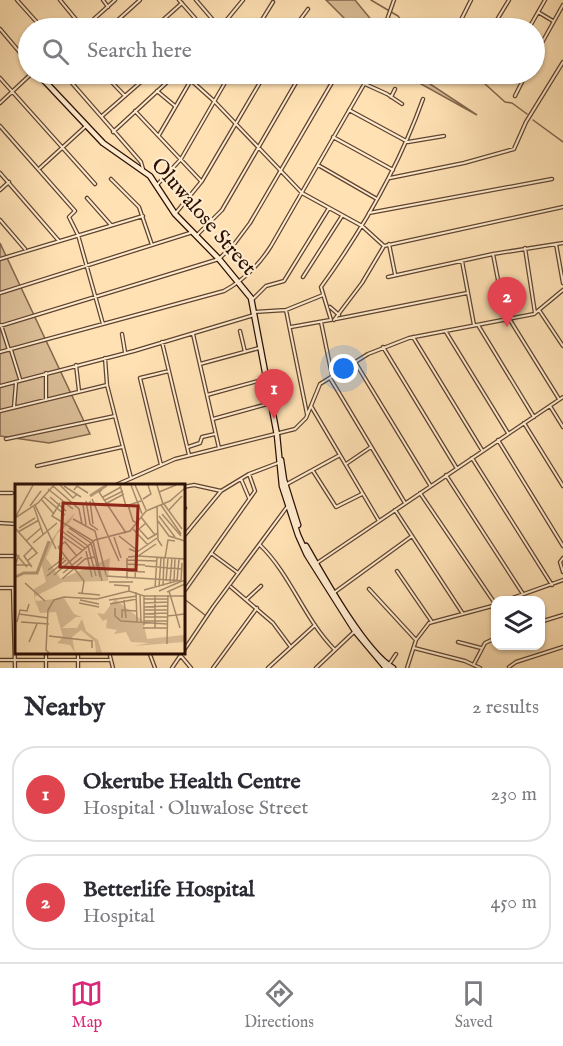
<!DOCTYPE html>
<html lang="en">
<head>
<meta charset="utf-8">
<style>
  :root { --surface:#fff; --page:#f7f7f7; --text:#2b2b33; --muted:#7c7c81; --line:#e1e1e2; --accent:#db2777 }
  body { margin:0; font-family:"IM FELL English",serif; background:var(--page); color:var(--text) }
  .controls { position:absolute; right:18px; bottom:18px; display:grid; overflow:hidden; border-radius:12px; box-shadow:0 2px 4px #0004 }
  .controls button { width:54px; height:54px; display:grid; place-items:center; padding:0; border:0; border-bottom:2px solid var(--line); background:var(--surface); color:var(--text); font:30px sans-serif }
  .you { position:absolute; left:344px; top:369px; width:21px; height:21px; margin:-15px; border:4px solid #fff; border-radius:50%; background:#1a73e8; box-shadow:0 0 0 9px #1a73e833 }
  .badge { display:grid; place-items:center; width:39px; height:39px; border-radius:50%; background:var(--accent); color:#fff; font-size:20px; font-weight:700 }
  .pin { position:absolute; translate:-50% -50px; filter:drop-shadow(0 2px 3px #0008) }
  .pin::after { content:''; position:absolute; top:32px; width:21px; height:18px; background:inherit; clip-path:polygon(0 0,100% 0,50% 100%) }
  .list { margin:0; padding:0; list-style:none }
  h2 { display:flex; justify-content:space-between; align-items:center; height:78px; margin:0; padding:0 24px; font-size:26px }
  h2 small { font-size:20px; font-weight:400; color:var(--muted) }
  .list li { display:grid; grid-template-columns:39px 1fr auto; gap:18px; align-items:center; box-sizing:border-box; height:96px; margin:0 12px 12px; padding:0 12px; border:2px solid var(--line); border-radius:24px }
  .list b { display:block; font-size:22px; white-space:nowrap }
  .list p { margin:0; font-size:20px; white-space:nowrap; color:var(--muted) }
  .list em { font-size:20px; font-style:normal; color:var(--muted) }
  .icon { flex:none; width:33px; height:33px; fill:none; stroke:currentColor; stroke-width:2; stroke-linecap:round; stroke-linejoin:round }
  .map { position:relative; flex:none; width:563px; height:668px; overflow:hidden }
  .search { position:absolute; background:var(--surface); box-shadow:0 2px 4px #0004; left:18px; right:18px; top:18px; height:66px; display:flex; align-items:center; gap:15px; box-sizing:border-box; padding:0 21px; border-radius:33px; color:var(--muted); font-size:22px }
  .sheet { height:294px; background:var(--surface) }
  nav { display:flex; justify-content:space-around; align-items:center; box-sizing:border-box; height:84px; border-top:2px solid var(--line); background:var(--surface); font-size:16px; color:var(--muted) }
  nav a { display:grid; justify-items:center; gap:3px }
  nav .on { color:var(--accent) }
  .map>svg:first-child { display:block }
</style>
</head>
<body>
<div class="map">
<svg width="563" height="668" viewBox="0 0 563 668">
  <rect width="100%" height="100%" fill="#ffe1b4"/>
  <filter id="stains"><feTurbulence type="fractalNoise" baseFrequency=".00333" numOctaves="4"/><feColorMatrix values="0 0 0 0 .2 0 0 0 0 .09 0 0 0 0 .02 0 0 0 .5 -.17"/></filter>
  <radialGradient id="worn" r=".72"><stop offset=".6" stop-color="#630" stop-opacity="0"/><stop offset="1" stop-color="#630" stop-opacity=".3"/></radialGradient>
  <path fill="#dbbd96" stroke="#82664d" stroke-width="1.5" d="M326,0H355L378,28H354Z
    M403,74H415L477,115Z
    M0,243L90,434L49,443L0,436Z"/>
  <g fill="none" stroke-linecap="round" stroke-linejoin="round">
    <path stroke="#7f614a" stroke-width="1.5" d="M371,0L398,16L407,28
      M474,74L505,102L512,103L527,114
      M533,120L563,142
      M183,598L205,615"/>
    <defs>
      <path id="street" d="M17,0L42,28
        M60,0L83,28
        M103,0L108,7
        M179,0L201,25L200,28
        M196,0L220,28
        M538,12L553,21
        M461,20L471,0
        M84,28L115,0
        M109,28L140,0
        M154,28L182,3
        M220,28L243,0
        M257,28L273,2
        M294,28L308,9
        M384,28L394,0
        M492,28L509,0
        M529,28L545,0
        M0,29L28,62
        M534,57L563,5
        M64,74L141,162L143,169
        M104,74L125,96
        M184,74L214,101L302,193L362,226L384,246
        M0,78L95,184
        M365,84L387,94L402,104
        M157,91L175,106
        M515,96L526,74
        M391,97L395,89
        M0,103L31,74
        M349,110L408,142L444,136
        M135,111L201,181
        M102,116L150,74
        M0,126L75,211L69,217L78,235L103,324
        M113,132L176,74
        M159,135L191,80
        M333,137L393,170
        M318,165L377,199
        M40,168L86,126
        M0,173L59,241
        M390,178L464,163L514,149L526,122L563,62
        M111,179L139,207L152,245
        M156,186L181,159L230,74
        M0,190L9,182
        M87,198L111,225
        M369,213L552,179
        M175,214L202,181L265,74
        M0,220L25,249
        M196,236L222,210L301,74
        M389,244L395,274
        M556,244L563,283
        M525,248L535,313
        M493,254L506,321
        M0,259L143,216
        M462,261L474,325
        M303,277L342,216
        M388,277L493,254L563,243
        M0,293L193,232
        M253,299L266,286L284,281L329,208
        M330,307L339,315
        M286,310L307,414
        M539,310L563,346
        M254,312L286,310L323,295
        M336,319L467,293
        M331,320L321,287C363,229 399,166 423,99
        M334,320L362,283L384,246L563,207
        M510,320L559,399
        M321,322L332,375
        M1,325L9,350
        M478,325L534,417
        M0,326L219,259L235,243L250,223L337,74
        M291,327L330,320
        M240,331L245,352
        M446,332L508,433
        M122,334L125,352
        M193,334L219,448
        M413,337L482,450
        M162,342L189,455
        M383,347L456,467
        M11,350L20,379
        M0,352L224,291C244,280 259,265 271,246L370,74
        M105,358L107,385L131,478
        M355,362L430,485
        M200,364L259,348
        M76,365L79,391
        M46,373V399
        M330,378L405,503
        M0,386L134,351L254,315
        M268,387L285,380
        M207,395L265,379
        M311,406L379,521
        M550,406L563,427
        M14,407L16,383
        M0,411L107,385
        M213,419L271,403
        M524,423L563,486
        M6,439L115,416
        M498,440L563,546
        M188,447L200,443L202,437L215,434
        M472,458L552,585
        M346,464L371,447
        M161,465L140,378L169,371
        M37,466L122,447
        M313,471L336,507L362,494
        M446,475L523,594
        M241,479L249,498
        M287,484L340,455
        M116,485L175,459L295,429L306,418L320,384L368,354L409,338L534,314L563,290
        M183,487L194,485L221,491
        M0,493H12
        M420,493L496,605
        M183,509L185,508
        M395,510L463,614
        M0,523L16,524
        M183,537L221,491L249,474L278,463
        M260,545C291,575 304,619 335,650
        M183,550V556
        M211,553L238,573
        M0,556H16
        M563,558L560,562L563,572
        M317,563L563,397
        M397,571L432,622
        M231,587L273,623L290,646
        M0,588H16
        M13,588L15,668
        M369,589L416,640
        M335,592L412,536
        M183,593L255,491L249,474
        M247,599L261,586
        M507,600L563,580
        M540,622L563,615
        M458,642L481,648
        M414,648L465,661L480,668
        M46,652V668
        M109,652L113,668
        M149,652L155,668
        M181,656L191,668
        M0,660H109
        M390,663L396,654
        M474,664L485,643L496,638
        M509,667L516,662L563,647
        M78,668V652
        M172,668L213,607L287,507
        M213,668L257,608
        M268,668L315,625
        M316,668L355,631
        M407,668L416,640L429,623L496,605"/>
      <path id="secondary" d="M38,74L103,143L150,176L175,214L219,259L251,298L277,435L282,486L298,535L307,555L355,631L386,668
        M281,460L284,480L298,525
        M306,546C323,576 365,652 393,668"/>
    </defs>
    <use href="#street" stroke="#5f4330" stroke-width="4.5"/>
    <use href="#secondary" stroke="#2a0e04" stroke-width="7"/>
    <use href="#street" stroke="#ffecce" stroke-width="2"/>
    <use href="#secondary" stroke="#ffecce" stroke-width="4.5"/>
  </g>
  <g text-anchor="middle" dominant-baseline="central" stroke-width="4.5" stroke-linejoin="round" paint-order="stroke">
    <g font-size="21" fill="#2a0e04" stroke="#ffecce">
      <text transform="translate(203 217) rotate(49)">Oluwalose Street</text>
    </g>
  </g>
  <g transform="translate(15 484)">
    <rect width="170" height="170" fill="#ffe1b4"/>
    <path d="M60,29L55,38L42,50L31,74L46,95L95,74L93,97L48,98L19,113L21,117L49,114L59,130L67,133L76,141L67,133H61L47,144H62L67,135L71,147L83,156L87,169H81L80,158L66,146L57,153L60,169L55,161L42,159L48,153L41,128L25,129L19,114V105L31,98L26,79L31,64L45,44ZM100,115L128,137L132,155L169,151V158L119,162L134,159L116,158L111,148L99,150L102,146L91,144L92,135L88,137L82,129L89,130Z" fill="#dbbd96"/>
    <path fill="none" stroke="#b79978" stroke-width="3" d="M75,12L92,1M0,93L9,89H22L34,57"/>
    <path fill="none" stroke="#aa8d6e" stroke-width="1.5" d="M45,1L58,14L62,10M105,1L111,22L126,17M116,1L127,30M120,1L131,26M142,1L148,20M38,2L64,25L67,40M49,2L66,13M33,5L58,25M59,6L62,2L73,9M87,6L84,8L111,49M144,8L161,1M28,12L50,31M35,13L51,27M88,13L106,3M26,15L38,29M77,15L104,77M128,15L136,10L133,1M90,16L108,7M71,17L75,40L83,46M75,17L78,40M45,19L37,32L78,57L87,97M92,19L109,10M149,20L167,45M20,21L41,65M68,21L71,41M113,21L118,37L124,40M146,21L166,50M15,22L26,7M142,22L143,56L147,62M19,23L28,50M153,27L167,12M147,30L166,52M144,32L160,53M126,33L140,51M0,34L23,19L39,1M0,34L18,1M58,35L80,47L82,55M143,37L154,52L170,57M131,39L124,45L133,55L143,49M0,44L22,69L12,77M4,44L20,34M54,44L76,59L85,93M118,45L133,61M52,47L73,62M3,48L24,36M48,48L70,64M47,52L67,66M104,52L123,67M99,53L106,74M82,55L91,91M11,57L26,44M18,59L42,39M73,62L81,92M43,63L69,97L67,109M43,63L50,58L61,71M17,64L9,72L17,83M114,65L122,68L142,54M71,67L77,93M0,69L12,83M4,71L0,81H15M123,72L170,75M113,73L123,72L141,60M150,74L153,56L160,57M112,76L142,77M112,80L130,81M130,82L167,85M33,86L49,74M112,87L130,88M48,89L67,73M39,91L80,56L115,47L131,27L155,17L170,4M32,92L51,76M91,92L170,97M47,95L70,75L80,73M112,95V74M120,95L121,77M159,96L160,75M151,97L153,74M166,97L167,79M94,98H118M155,98L157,74M10,99L30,117M99,101L114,102V107M148,102L149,74M144,103L146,74M140,104L142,73M129,106L162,97L164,75M144,107L167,97M154,107L165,144M121,108L122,138M152,108L170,100M63,109L85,111M125,110L126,139M129,112V141M129,115H153M65,116L84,120M94,116L122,112M109,116L111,134M64,119L84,123M129,119L153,118M95,120L122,115M129,123L152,122M100,124V132L106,137L152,140M129,126H152M4,130L33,134M129,130L152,129M152,132L170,130M129,133H152M107,134V126L122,127M129,137H152M2,138L5,126L12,127L14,120M6,138L34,140M128,144H152M140,144V111M34,152L77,157V164M14,158L22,140M152,160L153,111M34,169L31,166L33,126L39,116L49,113L82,115L114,107L129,112H170"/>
    <path fill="#8f2418" fill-opacity="0.15" stroke="#8f2418" stroke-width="3" d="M48,19L123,22L121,86L45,83Z"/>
    <rect width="170" height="170" fill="none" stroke="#2a0e04" stroke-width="3"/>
  </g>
  <rect width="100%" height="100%" filter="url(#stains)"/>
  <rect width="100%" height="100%" fill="url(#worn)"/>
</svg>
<div class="controls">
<button><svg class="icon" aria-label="layers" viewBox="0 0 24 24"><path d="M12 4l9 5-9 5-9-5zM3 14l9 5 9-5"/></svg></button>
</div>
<div class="you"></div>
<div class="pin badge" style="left:274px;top:419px;background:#e0444e">1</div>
<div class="pin badge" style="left:507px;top:327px;background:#e0444e">2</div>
<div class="search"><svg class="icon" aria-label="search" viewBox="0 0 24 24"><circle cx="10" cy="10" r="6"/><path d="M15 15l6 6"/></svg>Search here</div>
</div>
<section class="sheet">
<h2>Nearby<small>2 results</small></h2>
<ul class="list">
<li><span class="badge" style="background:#e0444e">1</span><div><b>Okerube Health Centre</b><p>Hospital · Oluwalose Street</p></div><em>230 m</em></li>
<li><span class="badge" style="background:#e0444e">2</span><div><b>Betterlife Hospital</b><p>Hospital</p></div><em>450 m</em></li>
</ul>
</section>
<nav>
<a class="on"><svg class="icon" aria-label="map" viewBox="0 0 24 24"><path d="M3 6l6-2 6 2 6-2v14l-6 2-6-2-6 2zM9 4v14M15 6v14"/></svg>Map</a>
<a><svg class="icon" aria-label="directions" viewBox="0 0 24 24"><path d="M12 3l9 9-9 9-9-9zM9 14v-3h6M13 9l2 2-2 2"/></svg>Directions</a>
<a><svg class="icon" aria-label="saved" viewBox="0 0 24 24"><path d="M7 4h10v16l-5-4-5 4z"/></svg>Saved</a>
</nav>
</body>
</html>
